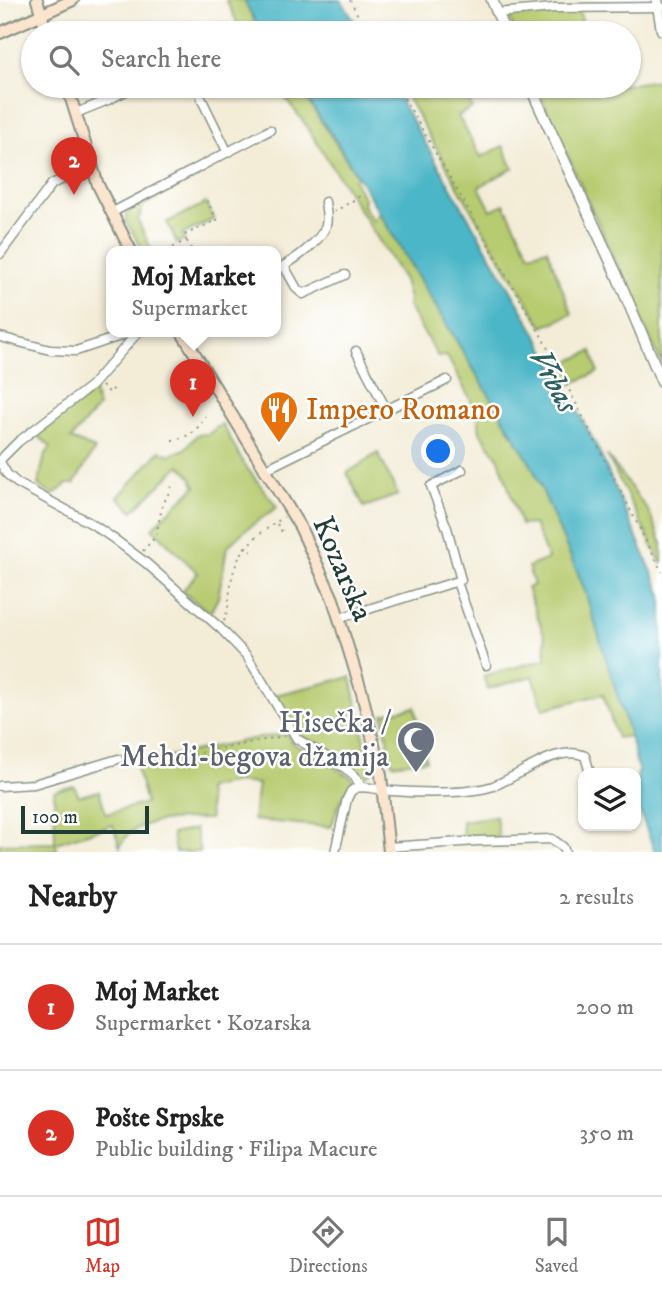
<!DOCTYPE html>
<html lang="en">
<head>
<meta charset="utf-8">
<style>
  :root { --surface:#fff; --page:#f2f2f2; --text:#222; --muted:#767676; --line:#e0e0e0; --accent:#d93025 }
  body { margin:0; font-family:"IM FELL DW Pica",serif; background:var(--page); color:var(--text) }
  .controls { position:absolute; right:21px; bottom:21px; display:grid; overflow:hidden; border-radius:14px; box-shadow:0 2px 5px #0004 }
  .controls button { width:63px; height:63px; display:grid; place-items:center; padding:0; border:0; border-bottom:2px solid var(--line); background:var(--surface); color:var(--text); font:35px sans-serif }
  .scale { position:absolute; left:21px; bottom:18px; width:128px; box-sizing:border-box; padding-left:7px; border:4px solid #1f3d34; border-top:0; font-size:19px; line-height:24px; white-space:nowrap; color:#1f3d34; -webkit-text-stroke:5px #fff; paint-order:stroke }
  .you { position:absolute; left:439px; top:452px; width:24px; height:24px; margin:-18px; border:5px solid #fff; border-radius:50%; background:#1a73e8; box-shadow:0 0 0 10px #1a73e833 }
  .badge { display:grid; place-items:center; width:46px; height:46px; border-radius:50%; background:var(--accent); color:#fff; font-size:23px; font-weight:700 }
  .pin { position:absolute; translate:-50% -58px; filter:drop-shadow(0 2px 4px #0008) }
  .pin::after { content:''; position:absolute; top:37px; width:24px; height:21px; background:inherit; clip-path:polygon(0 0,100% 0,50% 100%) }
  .popup { position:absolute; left:106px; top:246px; width:175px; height:91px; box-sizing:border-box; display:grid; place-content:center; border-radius:14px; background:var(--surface); filter:drop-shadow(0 2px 5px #0005); font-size:23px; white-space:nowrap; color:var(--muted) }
  .popup b { font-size:26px; color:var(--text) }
  .popup::after { content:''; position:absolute; left:50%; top:100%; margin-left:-14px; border:14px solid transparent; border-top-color:var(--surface) }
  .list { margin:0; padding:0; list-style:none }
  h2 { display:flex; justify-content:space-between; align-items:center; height:91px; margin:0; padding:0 28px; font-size:30px }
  h2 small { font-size:23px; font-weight:400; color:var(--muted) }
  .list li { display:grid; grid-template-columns:46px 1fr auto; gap:21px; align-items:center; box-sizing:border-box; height:126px; padding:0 28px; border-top:2px solid var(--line) }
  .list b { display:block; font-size:26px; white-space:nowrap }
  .list p { margin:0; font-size:23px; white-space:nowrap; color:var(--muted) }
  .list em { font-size:23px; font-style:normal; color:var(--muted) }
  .icon { flex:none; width:38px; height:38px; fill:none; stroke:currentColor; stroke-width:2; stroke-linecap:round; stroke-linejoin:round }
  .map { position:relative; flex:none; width:662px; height:852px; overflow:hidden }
  .search { position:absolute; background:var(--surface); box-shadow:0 2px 5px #0004; left:21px; right:21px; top:21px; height:77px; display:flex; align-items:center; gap:18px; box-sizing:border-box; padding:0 24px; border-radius:38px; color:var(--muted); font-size:26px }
  .sheet { height:343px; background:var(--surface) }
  nav { display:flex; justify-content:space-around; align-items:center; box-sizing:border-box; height:98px; border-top:2px solid var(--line); background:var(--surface); font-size:19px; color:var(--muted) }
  nav a { display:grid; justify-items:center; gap:4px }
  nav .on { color:var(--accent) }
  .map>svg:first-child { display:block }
</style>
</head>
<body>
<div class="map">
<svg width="662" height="852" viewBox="0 0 662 852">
  <rect width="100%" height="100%" fill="#fff"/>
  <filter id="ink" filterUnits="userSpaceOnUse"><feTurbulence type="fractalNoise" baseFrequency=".0143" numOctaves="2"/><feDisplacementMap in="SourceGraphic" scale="14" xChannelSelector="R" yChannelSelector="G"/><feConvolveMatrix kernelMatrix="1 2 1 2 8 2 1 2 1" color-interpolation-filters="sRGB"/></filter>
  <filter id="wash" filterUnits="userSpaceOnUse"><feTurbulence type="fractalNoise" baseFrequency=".00686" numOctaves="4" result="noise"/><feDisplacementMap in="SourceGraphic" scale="28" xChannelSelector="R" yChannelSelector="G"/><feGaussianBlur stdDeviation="1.57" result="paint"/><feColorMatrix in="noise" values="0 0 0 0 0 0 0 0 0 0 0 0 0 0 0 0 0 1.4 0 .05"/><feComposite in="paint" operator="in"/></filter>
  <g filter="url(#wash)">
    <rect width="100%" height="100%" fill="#f3ecd7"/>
    <path fill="#b7cb6f" stroke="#6b8452" stroke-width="2" d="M226,0H244L261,33H240V28Z
      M579,11L586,33H515L508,14Z
      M659,80L662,89V365L536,86H601L602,88Z
      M276,86H298L357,176L354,180L364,199L363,205L373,221L379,213L532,466L584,588L630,736L617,738L603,694L543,709L533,676L488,689L483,676L546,659L545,637L527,588L534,585L528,567L548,559L534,524L521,525L499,459L480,432L478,414L447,356L438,357L408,306L409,299L404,280L304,122Z
      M401,86H445L449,92L463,86L472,108L458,116L481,157L503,146L513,168L479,187L491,210L504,204L530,254L547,249L572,314L543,327L476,218Z
      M189,175L191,180L143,205L138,221L152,251H143L125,220L130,207Z
      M206,203L214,219L183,234L185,239L177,243L167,222Z
      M592,351L598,372L569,385L559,366Z
      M93,388L98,407L71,439L95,449L74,484H67L53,495L38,485L45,455L51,447L35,433Z
      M222,424L244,464L277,507L244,531L227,547L218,598L210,613L182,591L198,573L152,528L196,486L191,477L180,465L133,511L118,497L160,451L170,455L185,449L197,435L208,434Z
      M378,453L398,495L364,507L347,473Z
      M607,455L649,512L662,544V565Z
      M351,677L371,772L366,776L298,735L275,695Z
      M415,707L426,760L392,764L383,714Z
      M287,734L291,742L351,777L354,781L340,802L331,827L253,820L258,784L236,782L207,788L210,819C183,819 131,816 120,847L113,825L56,843L57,852H0V844L55,843L54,791L74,786L79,796L99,791L106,814L146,803L135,763L252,739Z
      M496,816L499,838L463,839L462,821Z
      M195,829L200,852H175L172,834Z"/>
    <path fill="#4bb6c7" stroke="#357a7e" stroke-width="2" d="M244,0H341L362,33H261Z
      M298,86H392L538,337L598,449L662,595V852H655L636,801L638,769L630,736L584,588L532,466L340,147Z"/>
  </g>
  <g filter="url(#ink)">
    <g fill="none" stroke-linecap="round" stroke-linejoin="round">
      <defs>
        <path id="minor" d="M496,13L554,8L661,7
          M201,98L227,151
          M76,113L108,100L135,86
          M111,213L270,130
          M0,254L52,184L91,166
          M284,266L297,289L303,294L345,275
          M275,270C291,263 321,242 326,225C328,217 326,210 325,202
          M0,337L50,350L76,351L135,331
          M356,351L386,409
          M0,460L18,442L91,386L139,331
          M0,462L7,474L17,483L92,524L114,539L146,563L220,628L247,656L297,739L345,768L355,777L362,787
          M264,470L447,380
          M457,582L486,665
          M340,618L461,580L447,528L431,486L462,470
          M0,786L34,784L118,759
          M388,847L477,841L552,839L563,847L565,852
          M335,852L347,799L351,791L356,788C368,785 380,791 393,791C419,793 466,794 490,787C517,779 556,743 585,756L590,773"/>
        <path id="tertiary" d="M492,0L506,33
          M657,0L662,30
          M530,86L616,273L662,382"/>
        <path id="secondary" d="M37,0L47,33
          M0,33L73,0
          M67,86L98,185L131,251
          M181,331L300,527L333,599L362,693L381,775L389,852"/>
      </defs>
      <use href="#minor" stroke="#899486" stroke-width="11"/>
      <use href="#tertiary" stroke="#899486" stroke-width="13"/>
      <use href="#secondary" stroke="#899486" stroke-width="14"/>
      <path stroke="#899486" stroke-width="2" stroke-dasharray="2 5" stroke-linecap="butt" d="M350,0L367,33
        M397,86L541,335L662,572
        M334,212L362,195
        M187,241L192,251
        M167,251L186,240L184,235L217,220L207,201
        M102,386L110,393L114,388
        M172,440C187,438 199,430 205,416
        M277,524L284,535
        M244,547L252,552
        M143,551L156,536L162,507L172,486
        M224,621C229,609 229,596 231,583C237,547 256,536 284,517
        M126,757L132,755L154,762L284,736"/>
      <use href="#minor" stroke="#fff" stroke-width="8"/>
      <use href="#tertiary" stroke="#fff" stroke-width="10"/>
      <use href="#secondary" stroke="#fce5cf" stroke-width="10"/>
    </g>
  </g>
  <defs>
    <symbol id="restaurant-pin" viewBox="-11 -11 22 30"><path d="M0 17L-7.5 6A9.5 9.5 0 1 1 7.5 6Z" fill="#e8710a" stroke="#fff"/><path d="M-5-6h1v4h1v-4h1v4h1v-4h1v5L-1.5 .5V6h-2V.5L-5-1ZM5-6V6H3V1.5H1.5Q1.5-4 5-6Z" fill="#fff"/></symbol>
    <symbol id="mosque-pin" viewBox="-11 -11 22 30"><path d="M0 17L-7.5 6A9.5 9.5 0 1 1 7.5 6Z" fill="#6b7280" stroke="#fff"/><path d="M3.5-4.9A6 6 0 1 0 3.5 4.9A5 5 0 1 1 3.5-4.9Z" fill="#fff"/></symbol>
  </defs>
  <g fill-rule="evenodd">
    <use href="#restaurant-pin" x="257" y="388" width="44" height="60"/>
    <use href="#mosque-pin" x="394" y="718" width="44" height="60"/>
  </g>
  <g text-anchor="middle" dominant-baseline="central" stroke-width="5" stroke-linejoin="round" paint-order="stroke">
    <g font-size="30" fill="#c56008" stroke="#fff" text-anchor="start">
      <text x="306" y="410">Impero Romano</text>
    </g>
    <g font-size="30" fill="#1f3d34" stroke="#fff">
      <text transform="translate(342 569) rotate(67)">Kozarska</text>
    </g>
    <g font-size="30" fill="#5b616d" stroke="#fff" text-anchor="end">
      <text x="389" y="723">Hisečka /<tspan x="389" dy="34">Mehdi-begova džamija</tspan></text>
    </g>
    <g font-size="32" font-style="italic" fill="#2c6160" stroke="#fff">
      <text transform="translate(553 381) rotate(61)">Vrbas</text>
    </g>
  </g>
</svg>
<div class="controls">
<button><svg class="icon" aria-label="layers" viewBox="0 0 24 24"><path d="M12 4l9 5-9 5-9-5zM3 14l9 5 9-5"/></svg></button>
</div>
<div class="scale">100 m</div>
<div class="you"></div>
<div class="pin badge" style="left:193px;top:417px">1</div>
<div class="popup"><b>Moj Market</b>Supermarket</div>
<div class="pin badge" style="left:74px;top:195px">2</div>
<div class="search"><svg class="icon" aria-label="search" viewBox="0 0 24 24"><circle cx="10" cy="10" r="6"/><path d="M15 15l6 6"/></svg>Search here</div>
</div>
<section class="sheet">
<h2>Nearby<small>2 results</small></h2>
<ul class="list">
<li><span class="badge">1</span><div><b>Moj Market</b><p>Supermarket · Kozarska</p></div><em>200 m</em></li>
<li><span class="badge">2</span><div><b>Pošte Srpske</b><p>Public building · Filipa Macure</p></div><em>350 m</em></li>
</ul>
</section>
<nav>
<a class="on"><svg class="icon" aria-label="map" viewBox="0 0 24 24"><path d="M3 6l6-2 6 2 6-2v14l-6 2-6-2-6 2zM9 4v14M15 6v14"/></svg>Map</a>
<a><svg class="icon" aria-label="directions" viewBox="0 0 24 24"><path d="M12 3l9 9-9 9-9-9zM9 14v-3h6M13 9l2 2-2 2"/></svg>Directions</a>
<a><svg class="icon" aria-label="saved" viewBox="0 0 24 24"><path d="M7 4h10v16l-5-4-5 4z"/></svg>Saved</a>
</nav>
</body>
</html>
